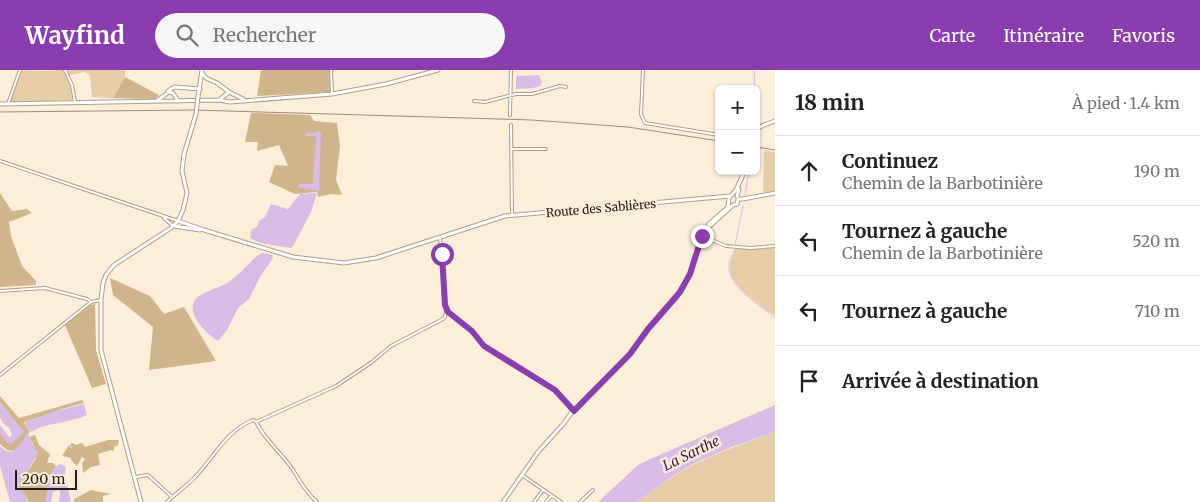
<!DOCTYPE html>
<html lang="fr">
<head>
<meta charset="utf-8">
<style>
  :root { --surface:#fff; --page:#f6f6f6; --text:#202124; --muted:#757577; --line:#e0e0e0; --accent:#8a3dae }
  body { margin:0; font-family:Merriweather,serif; background:var(--page); color:var(--text) }
  .controls { position:absolute; right:15px; top:15px; display:grid; overflow:hidden; border-radius:8px; box-shadow:0 1px 4px #0004 }
  .controls button { width:45px; height:45px; display:grid; place-items:center; padding:0; border:0; border-bottom:1px solid var(--line); background:var(--surface); color:var(--text); font:25px sans-serif }
  .scale { position:absolute; left:15px; bottom:12px; width:62px; box-sizing:border-box; padding-left:5px; border:2px solid #241e14; border-top:0; font-size:14px; line-height:18px; white-space:nowrap; color:#241e14; -webkit-text-stroke:4px #fceed9; paint-order:stroke }
  .stop { position:absolute; width:15px; height:15px; margin:-11px; border:4px solid #8a3dae; border-radius:50%; background:#fff }
  .stop.end { background:#8a3dae; border-color:#fff; box-shadow:0 1px 5px #0008 }
  .list { margin:0; padding:0; list-style:none }
  h2 { display:flex; justify-content:space-between; align-items:center; height:65px; margin:0; padding:0 20px; font-size:21px }
  h2 small { font-size:16px; font-weight:400; color:var(--muted) }
  .list li { display:grid; grid-template-columns:32px 1fr auto; gap:15px; align-items:center; box-sizing:border-box; height:70px; padding:0 20px; border-top:1px solid var(--line) }
  .list b { display:block; font-size:19px; white-space:nowrap }
  .list p { margin:0; font-size:16px; white-space:nowrap; color:var(--muted) }
  .list em { font-size:16px; font-style:normal; color:var(--muted) }
  .icon { flex:none; width:28px; height:28px; fill:none; stroke:currentColor; stroke-width:2; stroke-linecap:round; stroke-linejoin:round }
  .map { position:relative; flex:none; width:775px; height:432px; overflow:hidden }
  header { display:flex; align-items:center; gap:30px; box-sizing:border-box; height:70px; padding:0 25px; background:var(--accent); color:#fff }
  header strong { font-size:24px }
  nav { display:flex; gap:28px; margin-inline-start:auto; font-size:18px }
  .search { width:350px; height:45px; background:var(--page); display:flex; align-items:center; gap:12px; box-sizing:border-box; padding:0 18px; border-radius:28px; color:var(--muted); font-size:19px }
  main { display:flex }
  aside { flex:1; background:var(--surface) }
  .map>svg:first-child { display:block }
</style>
</head>
<body>
<header>
<strong>Wayfind</strong>
<div class="search"><svg class="icon" aria-label="search" viewBox="0 0 24 24"><circle cx="10" cy="10" r="6"/><path d="M15 15l6 6"/></svg>Rechercher</div>
<nav><a>Carte</a><a>Itinéraire</a><a>Favoris</a></nav>
</header>
<main>
<div class="map">
<svg width="775" height="432" viewBox="0 0 775 432">
  <rect width="100%" height="100%" fill="#fceed9"/>
  <path fill="#e6cda7" d="M21,0L44,1L63,0L71,16L72,30L12,32L10,29Z
    M67,0H125V7L113,28L92,27L90,6L85,2L69,5Z
    M764,80L775,82V121L763,122Z
    M769,177L775,178V246C761,236 734,219 730,201C729,193 733,185 736,178Z
    M775,362V432H637C650,423 662,413 675,405C706,386 741,374 775,362Z"/>
  <path fill="#d0b48c" d="M261,0H329L330,22L257,26Z
    M125,7L159,25L155,29L113,28Z
    M251,43L310,45L314,51L337,53L340,76L336,110L342,125L331,124L318,127L317,122L295,124L269,112L275,95L288,96L279,75L257,81L258,72H245Z
    M0,123L12,141L27,139L32,143L9,152L11,166L22,196L36,211V215L0,217Z
    M110,208L150,226L164,244L184,237L216,291L149,300L153,257L113,225Z
    M95,234L96,280L106,314L92,318L65,255L90,235Z
    M0,326L19,348L82,330L84,333L65,338L25,352L24,353L29,361L24,372L13,381L7,380L0,374V363L8,373L23,362L0,332Z
    M35,365L39,375L50,384L47,393H53L56,396L49,406L46,432H29L20,418V413L36,388L33,373L29,367Z
    M108,370H119L118,375L114,377V381L111,380L98,384L100,395L91,397L83,403L82,393L85,389L82,387L77,396L71,390V388L62,386L69,375L72,379L70,374L73,373L76,375L82,373L85,377Z
    M91,420L111,424L103,426V432H74V429Z"/>
  <path fill="#d7bde6" d="M539,5L542,12L540,16L533,18L516,19V6Z
    M319,61L321,63L319,121L300,118L298,117L299,114H313L316,66H306L305,64Z
    M317,123L311,142L293,176L291,178L260,173L250,168L251,160L257,157L259,151L265,147L271,134L288,139L300,124Z
    M263,183L272,185L273,188L260,207L249,229L238,238L227,260L218,271C210,266 201,258 196,249C182,223 214,222 229,212C240,204 248,194 258,185Z
    M0,332L24,362L11,374L8,373L0,363V355L9,367L12,366L10,359L3,353L0,347Z
    M84,334L87,345C69,353 44,353 29,363V367L38,383L19,415L28,432H10L0,396V376L6,381L12,382C20,375 24,370 29,361L25,354L26,352L56,341Z
    M775,335V362L734,376L697,392L674,405L637,432H598L638,395L648,390Z
    M61,394L66,397L65,405L71,432H59L60,422L59,420L53,422L51,432H46C48,418 46,399 61,394Z"/>
  <g fill="none" stroke-linecap="round" stroke-linejoin="round">
    <path stroke="#d7bde6" stroke-width="1" d="M754,0L755,19
      M756,69L758,63
      M745,125L749,101
      M735,175L743,136
      M735,179C733,184 730,188 729,194C727,218 760,234 775,248"/>
    <defs>
      <path id="street" d="M65,0L72,15L75,32
        M331,0L332,24
        M643,0L641,44L645,53L719,65
        M474,31L485,32L516,24H532L560,16L566,17
        M8,34L20,0
        M510,45L511,0
        M511,55L512,145
        M511,79H546
        M0,91L178,151
        M164,148L173,156
        M702,166L726,176L750,178L775,176
        M440,167L446,240L472,261L484,276L555,320L574,341
        M0,221L45,218L87,229L91,232
        M0,305L91,232L101,230
        M256,352C264,368 277,379 288,393C299,407 302,419 317,432
        M522,405L561,432
        M136,407L148,405L172,427
        M167,432C176,423 187,416 196,406C215,386 226,361 253,350L256,352L336,316L372,292L391,276L443,249L445,247L446,240
        M534,432L543,420
        M546,432L551,426
        M580,432L593,420"/>
      <path id="secondary" d="M202,3L206,8L217,13L229,22
        M168,21L174,17L200,19
        M198,27L202,0
        M158,30L169,22L173,23L178,31
        M219,30L229,22L243,29
        M0,34L219,30L230,32L332,24L386,14L438,0
        M756,59L764,55L775,51
        M741,110L744,101
        M737,126L739,119
        M738,129H743L775,123
        M178,151L204,160L293,187L344,193L376,188L505,146L730,126
        M174,156L200,160
        M709,157L733,135L737,134L738,129
        M564,353L572,342L630,284L648,259L676,228L690,204L703,162L710,153L728,137L729,128L736,120L741,109
        M141,432L101,280V230L103,213L106,205L114,195L171,158L178,151L183,140L187,123L182,101L184,84L196,44
        M503,432L538,382L565,352"/>
    </defs>
    <use href="#street" stroke="#af9e86" stroke-width="4"/>
    <use href="#secondary" stroke="#af9e86" stroke-width="5"/>
    <use href="#street" stroke="#fff" stroke-width="2"/>
    <use href="#secondary" stroke="#fff" stroke-width="3"/>
    <path stroke="#978d7d" stroke-width="1" d="M0,42L194,40L532,50L628,57L719,71
      M756,77L775,80"/>
    <defs>
      <path id="secondary-bridge" d="M196,44L198,27"/>
    </defs>
    <use href="#secondary-bridge" stroke="#af9e86" stroke-width="5" stroke-linecap="butt"/>
    <use href="#secondary-bridge" stroke="#fff" stroke-width="3"/>
  </g>
  <g fill="none" stroke-linecap="round" stroke-linejoin="round">
    <path stroke="#8a3dae" stroke-width="6" d="M442,184L445,235L448,242L472,261L484,276L555,320L574,341L630,284L648,259L680,222L690,204L702,166"/>
  </g>
  <g text-anchor="middle" dominant-baseline="central" stroke-width="5" stroke-linejoin="round" paint-order="stroke">
    <g font-size="12" fill="#241e14" stroke="#fceed9">
      <text transform="translate(601 138) rotate(-5)">Route des Sablières</text>
    </g>
    <g font-size="14" font-style="italic" fill="#3c1a4c" stroke="#fceed9">
      <text transform="translate(691 383) rotate(-26)">La Sarthe</text>
    </g>
  </g>
</svg>
<div class="controls">
<button>+</button>
<button>−</button>
</div>
<div class="scale">200 m</div>
<div class="stop" style="left:442px;top:184px"></div>
<div class="stop end" style="left:702px;top:166px"></div>
</div>
<aside>
<h2>18 min<small>À pied · 1.4 km</small></h2>
<ul class="list">
<li><svg class="icon" aria-label="ahead" viewBox="0 0 24 24"><path d="M12 20V5M6 11l6-6 6 6"/></svg><div><b>Continuez</b><p>Chemin de la Barbotinière</p></div><em>190 m</em></li>
<li><svg class="icon" aria-label="left" viewBox="0 0 24 24"><path d="M17 20v-9H6M10 6l-5 5 5 5"/></svg><div><b>Tournez à gauche</b><p>Chemin de la Barbotinière</p></div><em>520 m</em></li>
<li><svg class="icon" aria-label="left" viewBox="0 0 24 24"><path d="M17 20v-9H6M10 6l-5 5 5 5"/></svg><div><b>Tournez à gauche</b></div><em>710 m</em></li>
<li><svg class="icon" aria-label="arrive" viewBox="0 0 24 24"><path d="M6 21V4h12l-3 4 3 4H6"/></svg><div><b>Arrivée à destination</b></div></li>
</ul>
</aside>
</main>
</body>
</html>
